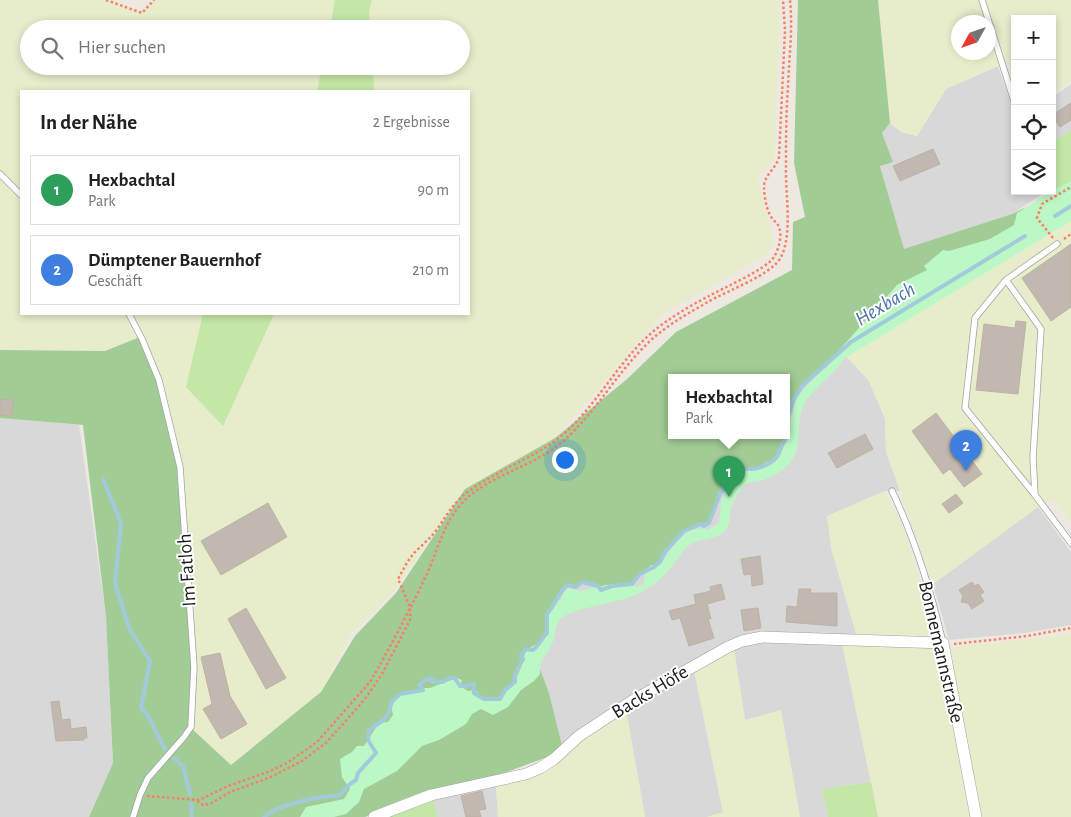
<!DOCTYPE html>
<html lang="de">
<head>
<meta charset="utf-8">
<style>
  :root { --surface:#fff; --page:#f2f2f2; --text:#202124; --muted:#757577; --line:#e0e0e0; --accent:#c30f03 }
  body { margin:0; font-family:"Alegreya Sans",sans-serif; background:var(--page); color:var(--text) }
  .controls { position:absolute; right:15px; top:15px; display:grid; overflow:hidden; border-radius:0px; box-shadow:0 2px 8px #0003 }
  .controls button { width:45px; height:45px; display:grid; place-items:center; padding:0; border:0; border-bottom:1px solid var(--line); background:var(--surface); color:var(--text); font:25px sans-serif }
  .compass { position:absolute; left:951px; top:15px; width:45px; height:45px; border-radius:50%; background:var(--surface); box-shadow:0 2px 8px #0003; rotate:230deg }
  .you { position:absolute; left:564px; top:459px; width:18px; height:18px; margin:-12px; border:4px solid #fff; border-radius:50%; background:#1a73e8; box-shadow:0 0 0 8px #1a73e833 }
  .badge { display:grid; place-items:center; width:32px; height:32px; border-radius:50%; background:var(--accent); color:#fff; font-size:16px; font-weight:700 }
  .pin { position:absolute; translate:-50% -41px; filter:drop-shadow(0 1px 2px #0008) }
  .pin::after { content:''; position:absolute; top:26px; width:18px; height:15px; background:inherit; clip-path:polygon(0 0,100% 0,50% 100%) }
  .popup { position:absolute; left:668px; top:374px; width:122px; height:65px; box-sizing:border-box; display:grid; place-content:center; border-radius:0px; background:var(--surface); filter:drop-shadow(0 1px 4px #0005); font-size:16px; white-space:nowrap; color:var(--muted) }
  .popup b { font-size:19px; color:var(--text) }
  .popup::after { content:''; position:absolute; left:50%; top:100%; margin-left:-10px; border:10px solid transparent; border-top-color:var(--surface) }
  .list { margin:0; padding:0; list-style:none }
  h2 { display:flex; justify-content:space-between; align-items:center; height:65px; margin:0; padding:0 20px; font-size:21px }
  h2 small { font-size:16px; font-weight:400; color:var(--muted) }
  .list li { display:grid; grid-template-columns:32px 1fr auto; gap:15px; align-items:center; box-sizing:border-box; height:70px; margin:0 10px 10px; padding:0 10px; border:1px solid var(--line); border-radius:0px }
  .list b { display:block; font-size:19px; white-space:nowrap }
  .list p { margin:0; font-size:16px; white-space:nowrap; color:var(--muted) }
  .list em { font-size:16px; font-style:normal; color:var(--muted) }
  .icon { flex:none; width:28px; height:28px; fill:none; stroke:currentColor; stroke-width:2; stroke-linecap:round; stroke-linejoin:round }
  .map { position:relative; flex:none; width:1071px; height:817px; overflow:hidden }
  .search { position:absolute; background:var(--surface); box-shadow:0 2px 8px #0003; left:20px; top:20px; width:450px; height:55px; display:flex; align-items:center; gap:12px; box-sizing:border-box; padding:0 18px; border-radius:28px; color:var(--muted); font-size:19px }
  .panel { position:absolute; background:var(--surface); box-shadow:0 2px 8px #0003; left:20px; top:90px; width:450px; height:225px; border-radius:0px }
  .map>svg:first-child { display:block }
</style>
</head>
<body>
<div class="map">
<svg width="1071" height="817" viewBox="0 0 1071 817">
  <rect width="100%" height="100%" fill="#ede9e0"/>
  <path fill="#d9d8d8" d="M998,66L1015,114V191H1047L1012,214L904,250L880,165L893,162L881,133L890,123L901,132L917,136L946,89Z
    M1071,84V130L1052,142V98Z
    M841,348L843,353L869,381L885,419L886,452L900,491H884L831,548L857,637L842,643L871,782L822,789L828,817H800L781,711L745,720L734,649L694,670L723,813L707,817H645L626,710L562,745L549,693L533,650L536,649L540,640L547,633V615L556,604L560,593L567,587L575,586L582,582L611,586L632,585L637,575L661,562L665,552L683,531L711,522L717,496L731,486L735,472L760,468L766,462L778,456L779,447L786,436L788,412L794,397Z
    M0,418L79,425L106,616L113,763L89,817H0Z
    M1038,507L1071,552V625L1025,633L949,640L933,584Z
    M496,785L498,817H437L434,800Z"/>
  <path fill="#e7eccb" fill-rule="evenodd" d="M0,0H110L142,12L153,0H779L780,12L774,159L757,178L774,243L766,254L663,314L555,438L465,489L394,591L350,635L321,692L231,765L191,728L140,337L105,351L0,350ZM29,29H461V66H29ZM21,91H469V314H21Z
    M878,0H1071V81L1052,92V19H1015V84L1008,62L998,66L946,89L917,136L901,132L890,123ZM958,22H988V52H958Z
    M1071,211V521L1053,499L1038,507L933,584L886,452L885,419L869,381L843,353Z
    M884,491L902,524L934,625V649L1049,637L1071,633V817H878L842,643L857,637L831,548L827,516Z
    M734,649L745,720L781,710L800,817H707L723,812L694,670Z
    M626,710L645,817H498L496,785L527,778L590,732Z"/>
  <path fill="#c2e7a6" d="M335,0H372L369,11L370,29H330Z
    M322,66H373L374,91H317Z
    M1071,130V211L1056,202L1051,191H1052V142Z
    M203,314H274L223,426L186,387Z
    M871,782L878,817H828L822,789Z
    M434,800L437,817H385Z"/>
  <path fill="#a2cc95" d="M798,0H878L890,123L882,133L893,162L880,166L904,249L1012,214L1024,208L1033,234L841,349L794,397L788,412L787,428L786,378H672V436H786C785,441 782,442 780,447C777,452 778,456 774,461L766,462L760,468L735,472L731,486L717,496L711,522L683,531L665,552L661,562L637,575L632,585L611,586L602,590L599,585L582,582L575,586L567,587C558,595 554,606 547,615V633L540,640L536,649L533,650L549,693L562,745L553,755L490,778L442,788L365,817H89L113,763L106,616L83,425L0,418V350L105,351L140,337L158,380L179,466L192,666L191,728L231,765L321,692L355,636L396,593L465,489L555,438L626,380L676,332L792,270L793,222L805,217L794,163Z"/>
  <path fill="#bcf8c5" d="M1071,181V221L845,358C834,375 815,386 805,403C794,421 804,444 791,461C785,469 772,478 763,480C756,482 750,481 745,485C739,490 733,501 731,508C729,515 731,523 726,530C717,540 702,538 691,544C680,552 675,564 666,573C659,581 649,588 639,593C622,604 566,607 558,622C555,628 555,637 552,644C545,659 540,656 540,674L534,681L521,690L508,707L493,715L481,709L472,714L466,724L439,740L422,746L397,771L364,789L359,802L346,814L334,817H300L306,807L344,799L350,789L342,777L340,759L352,752L357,746H364L379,723L388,722L393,715L391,705L404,692L415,693L423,688H430L456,678L462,680L460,686L468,691L475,690L484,699L493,701C507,693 519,677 523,661C524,657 524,654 527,650C531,646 538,645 542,639C550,625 545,607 562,599L563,593L568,588L580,591L606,585L629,584L637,587L644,584L645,572L651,565L658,566C671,552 684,521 708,530L719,523L721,501L727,491L746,471L762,469L780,455L787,440L789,420L793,414L794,401L818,373L824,368H827L835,355L897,285L927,270L924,266L943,250L949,251L990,239L1014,225L1017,213L1054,190Z"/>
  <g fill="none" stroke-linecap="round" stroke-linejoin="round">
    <path stroke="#a1cada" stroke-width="4" d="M1055,216L1071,206
      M786,423L794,399L803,385L851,342L1025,236
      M103,479L121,523L115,583L129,628L150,661L141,708L148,716L165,749
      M174,758L183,766L190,794
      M191,804L192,817
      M264,817C279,804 319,796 339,796L350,784L356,780L358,773L376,753L368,740L369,730L385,719L389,712L392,701L400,694L423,690L419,685L425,680L431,678V681L443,682L447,679L454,677L460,686H466L474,684V693L484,699H500L505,690L515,682V674L523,659L521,655L526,649L533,650C538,647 542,638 547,633V614C555,605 558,594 567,585L576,587L582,582L598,586L601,590L612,586L632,584L640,574L654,567L660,562L665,552L684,531L701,524L704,526L709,523L721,491L731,484L736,472L746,468C755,472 774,463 778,455C781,449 780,447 785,440V436"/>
  </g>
  <path fill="#c1b8b0" stroke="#beb1a3" d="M1071,103V120L1060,127L1052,115Z
    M933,149L940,164L900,181L893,166Z
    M1071,244V307L1051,321L1022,278Z
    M1016,321L1026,322L1018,394L976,390L984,324L1015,328Z
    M0,399L13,400L12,416L0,415Z
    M936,413L982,474L964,487L950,469L943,474L912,431Z
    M865,434L873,449L837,468L828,453Z
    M956,494L963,503L949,513L942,504Z
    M268,503L287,537L221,575L201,541Z
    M760,556L763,584L752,586L751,574L744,575L741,559Z
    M972,582L975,586L978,584L984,592L980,595L984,601L972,609L968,603L961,602L963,596L959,590Z
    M721,584L725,599L707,604L711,619H708L714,638L689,646L680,618L672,620L669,611L696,604L694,595L711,591L710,587Z
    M799,589H811L810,593H837V626L786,622L787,606L797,607Z
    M246,608L286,678L266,689L228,619Z
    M758,608L761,628L744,631L741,610Z
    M220,653L230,696L247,724L221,739L203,709L212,704L201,657Z
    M59,701L62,720L70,719L71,729L86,727L87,738H83L84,740L56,741L51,702Z
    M482,791L486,809L479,810L481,817H466L461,796Z"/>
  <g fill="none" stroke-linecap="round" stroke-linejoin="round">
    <defs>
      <path id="lane" d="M982,0L1015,104
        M0,174L21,195
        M1057,244L1006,280L975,318L965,408L1035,495L1071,543
        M1006,280L1041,329L1033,458L1035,495
        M129,314L142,339L159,380L180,467L194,667L191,727L184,737L148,778L140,795L133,817
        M892,491C915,539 931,591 943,643"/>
      <path id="street" d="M374,817L431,795L526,774L540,768L554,759L579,736L632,701L728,647L742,641L762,637L943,643L976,817"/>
    </defs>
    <use href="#lane" stroke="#a2a2a2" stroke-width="7"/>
    <use href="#street" stroke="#a2a2a2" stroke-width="12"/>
    <path stroke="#f77f67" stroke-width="2.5" stroke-dasharray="2.5 2.5" stroke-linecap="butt" d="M106,0L142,13L154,0
      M1053,238L1037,218L1042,204L1071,187
      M1064,239L1071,234
      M954,644L1027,636L1071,628
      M147,796L199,800L228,786L268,772L287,763L317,742L370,682C390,648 409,611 427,574C438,549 444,521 464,501C490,475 532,467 561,443C594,415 614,377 644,347C662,328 685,315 708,302C726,291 772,275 781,257C793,233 785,193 786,166C786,140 786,113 788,87C789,58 793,29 790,0
      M197,801L203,805L210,804L230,792L271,777L302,761L327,742L365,699L382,674L410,620V607L398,579C403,570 408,560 414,553C422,545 431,538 438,528C448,513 456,499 472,489C503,467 540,456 568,430C604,396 625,349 667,321C680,312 695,303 709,296C723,288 767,269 774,257C779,249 783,234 778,225C775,221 771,218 769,213C766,206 764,195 764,187C764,175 776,169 779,157L785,31L783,0"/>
    <use href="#lane" stroke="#fff" stroke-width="5.5"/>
    <use href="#street" stroke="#fff" stroke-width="11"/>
  </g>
  <g text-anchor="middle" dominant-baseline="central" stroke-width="4" stroke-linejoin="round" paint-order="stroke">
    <g font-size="20" fill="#1b1b1b" stroke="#fff">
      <text transform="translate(187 570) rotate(-94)">Im Fatloh</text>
      <text transform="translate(941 652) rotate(77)">Bonnemannstraße</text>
      <text transform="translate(650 692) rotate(-31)">Backs Höfe</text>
    </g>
    <g font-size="21" font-style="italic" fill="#4a73a8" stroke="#fff">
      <text transform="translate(885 304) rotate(-31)">Hexbach</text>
    </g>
  </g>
</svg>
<div class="controls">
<button>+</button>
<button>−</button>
<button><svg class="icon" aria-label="locate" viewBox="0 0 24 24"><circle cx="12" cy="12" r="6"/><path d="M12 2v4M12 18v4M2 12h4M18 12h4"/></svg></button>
<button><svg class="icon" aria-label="layers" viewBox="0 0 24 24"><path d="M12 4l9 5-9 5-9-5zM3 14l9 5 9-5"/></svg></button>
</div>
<svg class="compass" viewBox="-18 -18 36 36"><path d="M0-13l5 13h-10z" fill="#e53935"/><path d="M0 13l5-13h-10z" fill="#757577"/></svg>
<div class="you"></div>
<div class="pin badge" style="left:729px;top:497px;background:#2e9e5b">1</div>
<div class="popup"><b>Hexbachtal</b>Park</div>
<div class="pin badge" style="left:966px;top:471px;background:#3f7fe0">2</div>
<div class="search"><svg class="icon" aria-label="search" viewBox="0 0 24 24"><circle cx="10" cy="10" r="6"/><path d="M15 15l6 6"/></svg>Hier suchen</div>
<section class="panel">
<h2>In der Nähe<small>2 Ergebnisse</small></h2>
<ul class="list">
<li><span class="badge" style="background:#2e9e5b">1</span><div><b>Hexbachtal</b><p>Park</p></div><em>90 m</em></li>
<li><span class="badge" style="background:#3f7fe0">2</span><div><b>Dümptener Bauernhof</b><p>Geschäft</p></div><em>210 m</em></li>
</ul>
</section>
</div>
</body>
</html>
